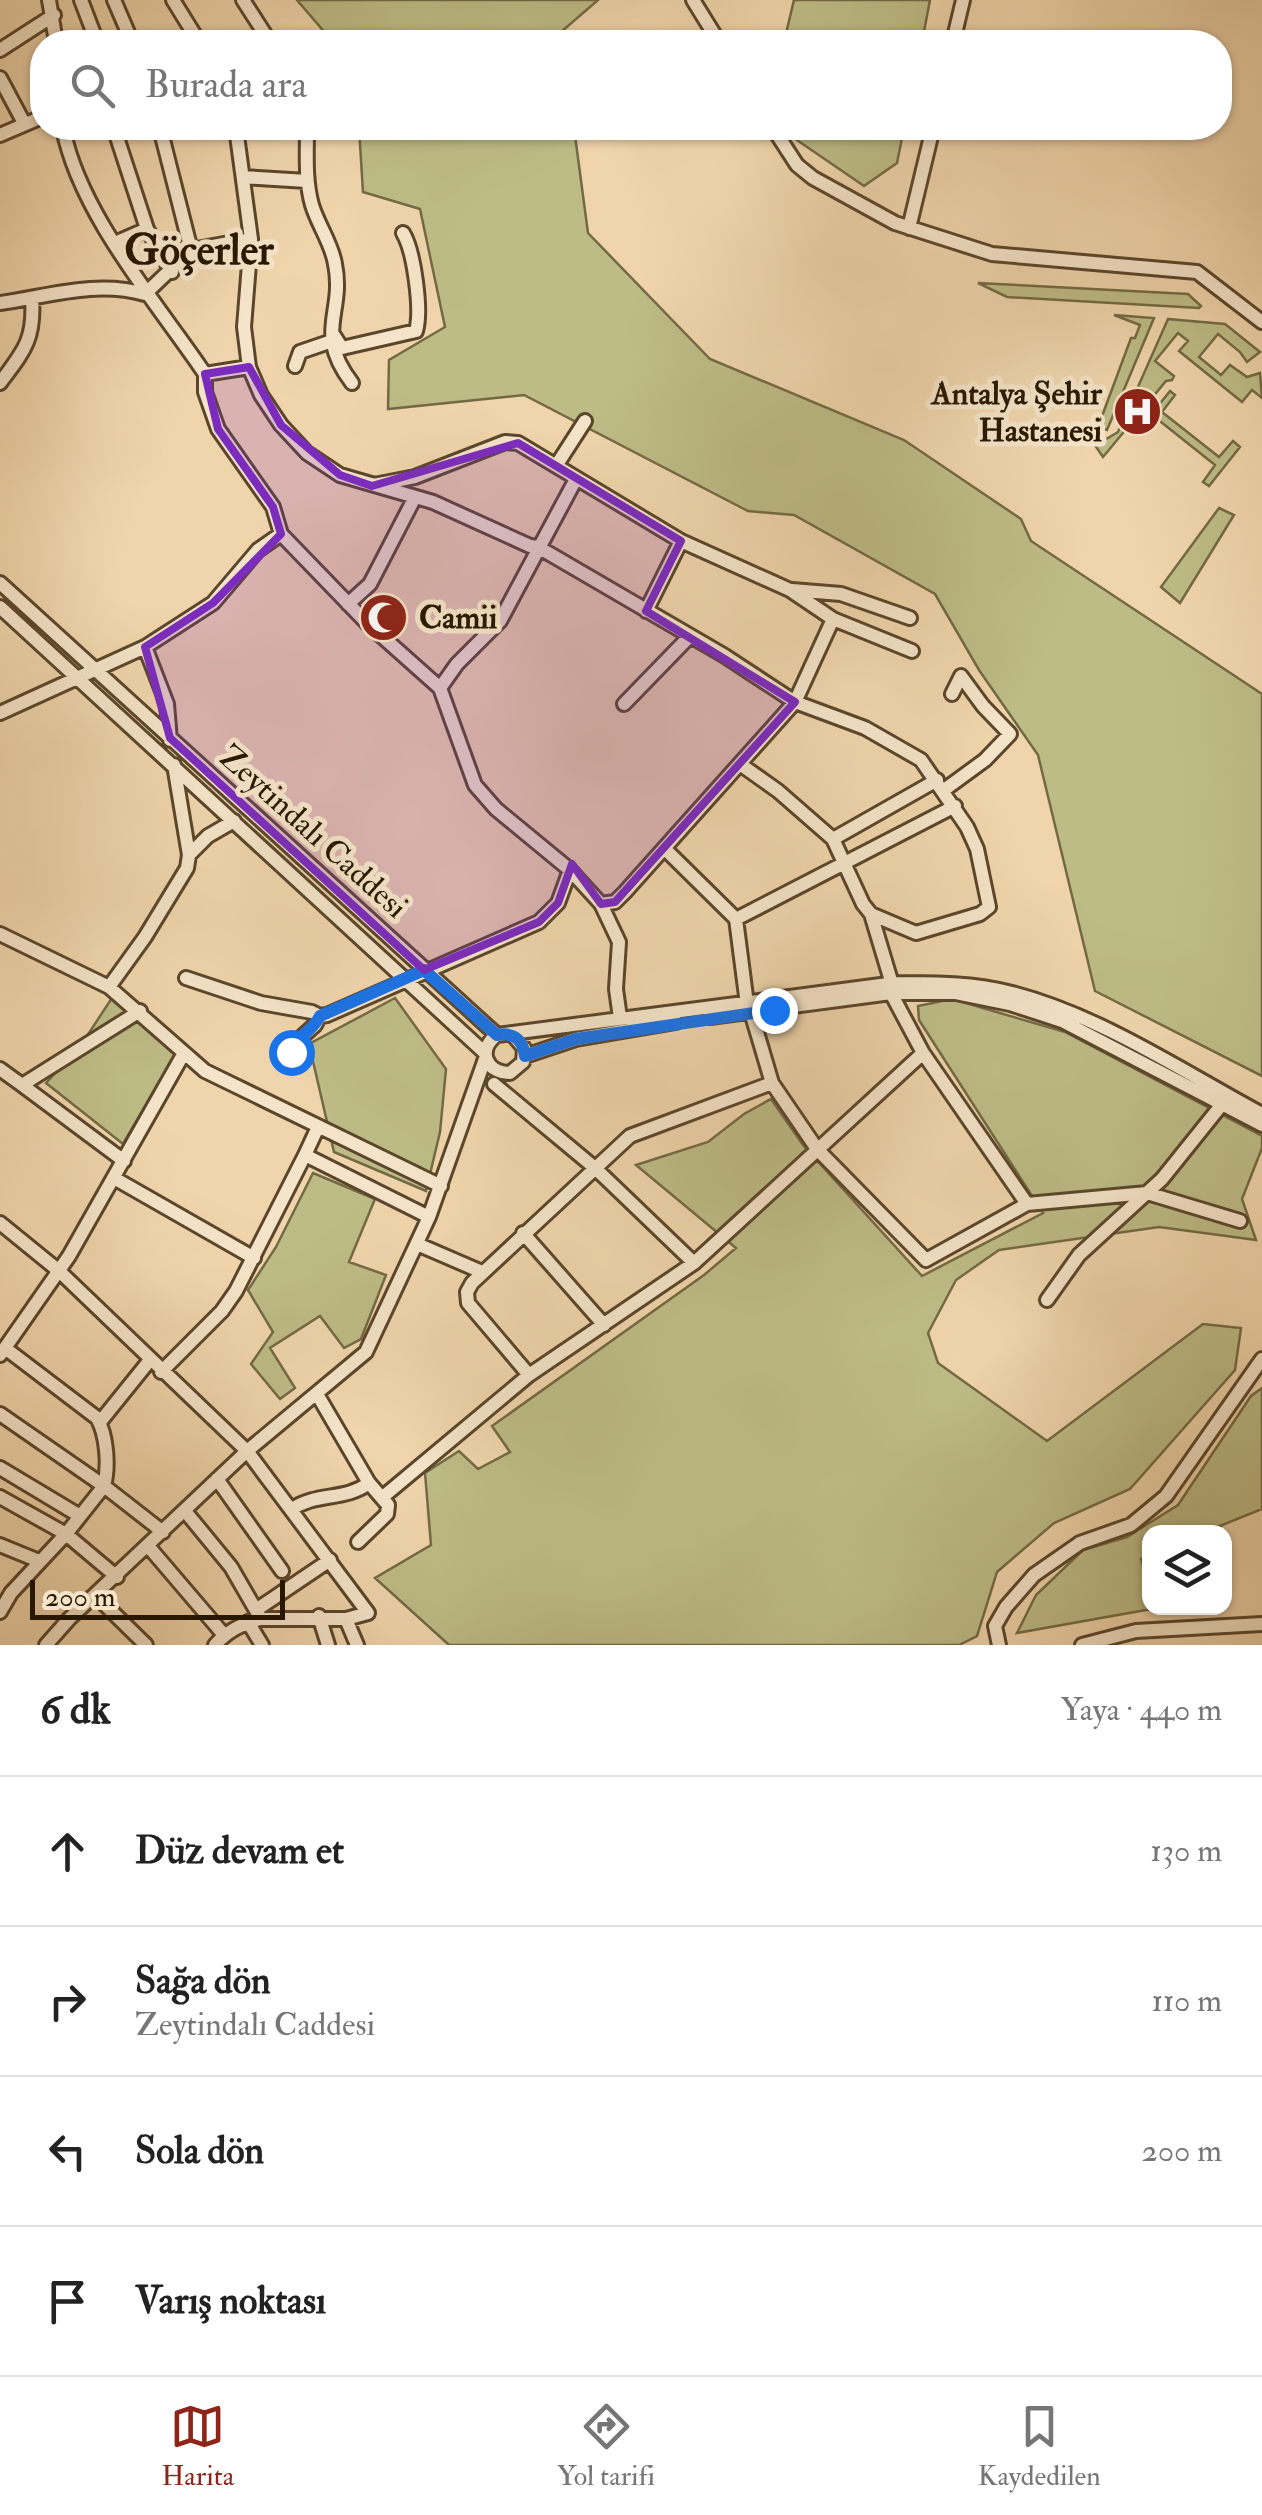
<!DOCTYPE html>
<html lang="tr">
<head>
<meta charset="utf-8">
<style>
  :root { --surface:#fff; --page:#f2f2f2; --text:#222; --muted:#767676; --line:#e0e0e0; --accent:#8f2418 }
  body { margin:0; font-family:"IM FELL Double Pica",serif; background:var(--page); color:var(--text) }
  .controls { position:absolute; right:30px; bottom:30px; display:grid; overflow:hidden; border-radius:20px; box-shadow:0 2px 8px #0004 }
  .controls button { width:90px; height:90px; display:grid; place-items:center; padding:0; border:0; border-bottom:2px solid var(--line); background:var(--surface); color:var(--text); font:50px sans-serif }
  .scale { position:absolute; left:30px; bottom:25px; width:255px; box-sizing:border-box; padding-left:10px; border:5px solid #291700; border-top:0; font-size:28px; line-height:35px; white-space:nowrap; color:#291700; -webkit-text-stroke:8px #f5e4c9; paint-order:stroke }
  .stop { position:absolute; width:30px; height:30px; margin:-22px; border:8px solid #1a73e8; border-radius:50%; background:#fff }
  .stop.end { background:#1a73e8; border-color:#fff; box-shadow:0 2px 10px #0008 }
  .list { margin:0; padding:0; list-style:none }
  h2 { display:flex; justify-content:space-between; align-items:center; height:130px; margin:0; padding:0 40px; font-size:42px }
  h2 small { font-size:32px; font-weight:400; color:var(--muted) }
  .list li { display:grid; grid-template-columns:65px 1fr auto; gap:30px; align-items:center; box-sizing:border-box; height:150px; padding:0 40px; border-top:2px solid var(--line) }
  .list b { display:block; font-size:38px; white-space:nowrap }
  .list p { margin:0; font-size:32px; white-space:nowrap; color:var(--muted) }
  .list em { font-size:32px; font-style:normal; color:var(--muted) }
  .icon { flex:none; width:55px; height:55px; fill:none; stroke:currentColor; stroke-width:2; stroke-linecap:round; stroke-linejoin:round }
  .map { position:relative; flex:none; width:1262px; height:1645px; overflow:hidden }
  .search { position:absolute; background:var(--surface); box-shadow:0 2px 8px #0004; left:30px; right:30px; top:30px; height:110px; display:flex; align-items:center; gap:25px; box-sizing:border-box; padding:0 35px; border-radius:40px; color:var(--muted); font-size:38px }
  .sheet { height:730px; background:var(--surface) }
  nav { display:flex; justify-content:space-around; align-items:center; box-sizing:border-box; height:140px; border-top:2px solid var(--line); background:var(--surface); font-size:28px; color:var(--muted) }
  nav a { display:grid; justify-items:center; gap:5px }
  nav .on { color:var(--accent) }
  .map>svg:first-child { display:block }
</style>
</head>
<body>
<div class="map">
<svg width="1262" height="1645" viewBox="0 0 1262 1645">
  <rect width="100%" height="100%" fill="#f0d5ac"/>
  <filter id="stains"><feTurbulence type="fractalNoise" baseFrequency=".002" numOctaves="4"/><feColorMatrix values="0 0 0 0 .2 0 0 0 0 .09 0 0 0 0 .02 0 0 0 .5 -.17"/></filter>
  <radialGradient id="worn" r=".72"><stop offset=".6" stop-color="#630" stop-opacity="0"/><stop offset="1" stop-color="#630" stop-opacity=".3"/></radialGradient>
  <path fill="#bdbc87" stroke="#736a44" stroke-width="2.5" d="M297,0H598L561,32L562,42H333Z
    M794,0H930L922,42H784Z
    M359,128H574L588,233L710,359L904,440L1021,519L1031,541L1262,694V1076L1095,991L1038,755L979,670L935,594L794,515L748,511L524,395L388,409L389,360L445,327L420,209L363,192Z
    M788,128H904L897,163L864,186L791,136Z
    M978,283L1188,294L1201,306L1199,308L1007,297Z
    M1114,315L1154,318L1107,430L1098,427L1131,338H1135L1140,325Z
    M1168,319L1225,324L1260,352L1247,362L1240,352L1218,334L1199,357L1221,375L1230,365L1247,377L1260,373L1262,398L1252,390L1242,402L1179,351L1188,341L1178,333L1155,361L1174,376L1172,380L1166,381L1103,457L1090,438L1103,441L1118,432Z
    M1170,391L1175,395L1162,412L1219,457L1233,441L1240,447L1209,486L1203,482L1215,465L1156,418L1142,434L1138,431Z
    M1219,508L1234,515L1180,603L1161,587Z
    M112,998L176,1054L123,1144L46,1083L81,1045Z
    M395,998L446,1069L440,1132L426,1191L334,1152L309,1044Z
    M952,999L1065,1032L1262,1136V1148L1242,1199L1256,1240L1159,1227L999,1250L956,1280L928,1333L938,1363L1047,1441L1203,1324L1241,1328L1235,1370L1130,1489L1054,1523L997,1572L977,1636L959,1645H449L375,1578L431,1545L425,1473L459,1451L478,1469L510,1452L492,1426L704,1275L736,1248L636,1165L708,1142L744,1114L771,1099L803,1145L922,1276L1043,1213L919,1020L918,1006Z
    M313,1173L375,1199L349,1262L386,1275L361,1339L344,1348L320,1316L270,1348L295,1388L280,1399L251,1364L273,1332L248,1290L276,1247Z
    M1262,1388V1509L1205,1532H1150L1149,1555L1141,1559L1149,1586L1150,1608H1157L1017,1633L1036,1595L1083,1550L1127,1537L1178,1505L1251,1396Z"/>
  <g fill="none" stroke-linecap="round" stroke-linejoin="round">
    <defs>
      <path id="minor" d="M49,0L56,42
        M81,0L97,42
        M114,0L132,42
        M173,0L199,42
        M243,0L270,42
        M693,0L719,42
        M953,42L963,0
        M0,50L54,15
        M0,78L24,123
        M63,128C79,213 157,303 205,374V392L218,429L273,507L281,534L367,623L440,688L475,785L496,809L570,870L601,904L619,942L616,989L620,1018
        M114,128L147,229L172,272
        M160,128L191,250
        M236,128L251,239L244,327L249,367L261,395L281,425L307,453L340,475L433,502L530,546L538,547L725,656L795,702L865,728L921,760L967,827L977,849L989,907L980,914L916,933L871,914L863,904L833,839L778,791L740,764
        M307,128C307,154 305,180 312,205C318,225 332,244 335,264C345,314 313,332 352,383
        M773,128L797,165L813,178L895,223L992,254L1197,272L1262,322
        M0,135L42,117
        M243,177L307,181
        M909,228L933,128
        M115,243L147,229
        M0,303C49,296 97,280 145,294L191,250L251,239
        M333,334L342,348L416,331C422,310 414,251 403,233
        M295,366L300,352L332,341
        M205,374L249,367
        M0,383C24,351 35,339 32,298
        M556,466L585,421
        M374,485L415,477L505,442L518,443L681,541L790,590L833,619L912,651
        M0,583L497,1035
        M792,590L841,594L910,618
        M348,604L370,584L414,499
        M0,607L485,1053
        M646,611L681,541
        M145,647L167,704L170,740
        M440,688L457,664L500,621L576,479
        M624,704L690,636
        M0,713L145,647L213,603L258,550L281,534
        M944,790L985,760L1010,734L983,706L961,676L952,694
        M833,839L937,780
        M665,849L736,919L747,1004
        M189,855L208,836L234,821
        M601,904L615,902L625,892L795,702L833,619
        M871,914L892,984
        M736,919L955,806
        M0,934L109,987L205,1071L441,1186
        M186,978L261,1003L312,1012L320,1016L327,1015L539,922L558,903L570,870
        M109,987L145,937L187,868L189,855L174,765
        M891,993L923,1053L1027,1204L1147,1193L1240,1221
        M710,1017L891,993H956L1010,1004L1062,1021L1262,1125
        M513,1035L524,1048L523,1062L510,1073C485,1073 477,1049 497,1035L896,983C935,983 974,983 1012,993C1101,1016 1182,1071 1262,1114
        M525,1056L576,1039L676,1022
        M292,1066L294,1044L315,1025L320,1016
        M0,1069L22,1085L140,1011
        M772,1083L817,1149L926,1260L1027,1204
        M494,1084L595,1168L694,1263
        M22,1085L124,1161
        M318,1127L305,1155L429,1217
        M114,1178L254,1258
        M0,1223L59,1271L247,1451L368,1613L346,1619H261C243,1623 227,1631 215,1645
        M523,1233L604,1325
        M417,1244L482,1272
        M1047,1300L1079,1255L1162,1179L1223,1103
        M0,1355L69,1256L184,1053
        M161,1372L222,1311L236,1291L305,1155
        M529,1375L468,1303L467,1292L472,1283L630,1136L772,1083L751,1012
        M317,1394L369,1483L388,1505L387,1514L358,1542
        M0,1414L104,1486L163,1532
        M100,1422L150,1360
        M0,1468L80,1516
        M217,1479L282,1571
        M384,1496L529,1375L694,1263L923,1053
        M0,1497L66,1534L117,1577
        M292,1509C317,1492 345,1501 369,1483
        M185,1511L231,1567L261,1619
        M0,1545L39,1561
        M148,1546L224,1635
        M96,1596L146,1645
        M256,1610L330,1560
        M0,1612L11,1593L66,1534L104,1486C109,1467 107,1435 97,1418L5,1348
        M319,1616L328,1645
        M346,1619L357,1645
        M248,1622L262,1645
        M46,1645L69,1619L247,1451L366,1352L429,1217L485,1059
        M999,1645L995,1626L1006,1607L1034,1575L1080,1543L1131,1525L1166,1496L1262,1359
        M1082,1645L1136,1631L1262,1624"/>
    </defs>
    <use href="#minor" stroke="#5b462b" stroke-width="18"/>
    <use href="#minor" stroke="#f5e4c9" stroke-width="12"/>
  </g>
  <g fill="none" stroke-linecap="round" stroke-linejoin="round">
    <path stroke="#1a73e8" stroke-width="12" d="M291,1052C296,1037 313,1031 320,1016L424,970L497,1035C514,1032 523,1040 525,1056L576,1039L774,1010"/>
  </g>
  <path fill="#7b2cbf" fill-opacity="0.2" stroke="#7b2cbf" stroke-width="8" stroke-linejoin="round" d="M249,367L281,425L340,475L372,486L518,443L681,541L646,611L795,702L615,902L601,904L572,864L558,903L539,922L424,970L170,738L145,647L213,603L281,534L273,507L218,429L205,374Z"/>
  <defs>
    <symbol id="hospital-disc" viewBox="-11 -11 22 22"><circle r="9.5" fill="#8f2418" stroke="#f5e4c9"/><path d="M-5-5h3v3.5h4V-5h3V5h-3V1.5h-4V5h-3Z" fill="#fff"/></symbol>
    <symbol id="mosque-disc" viewBox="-11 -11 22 22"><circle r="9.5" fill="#8f2418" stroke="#f5e4c9"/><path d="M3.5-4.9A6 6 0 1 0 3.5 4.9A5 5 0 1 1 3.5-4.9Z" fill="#fff"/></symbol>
  </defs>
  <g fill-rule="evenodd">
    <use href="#hospital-disc" x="1110" y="384" width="55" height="55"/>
    <use href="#mosque-disc" x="356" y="590" width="55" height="55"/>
  </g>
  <g text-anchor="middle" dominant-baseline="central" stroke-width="10" stroke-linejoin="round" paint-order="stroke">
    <g font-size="32" font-weight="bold" fill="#291700" stroke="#f5e4c9" text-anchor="end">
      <text x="1102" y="394">Antalya Şehir<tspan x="1102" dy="37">Hastanesi</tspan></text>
      <text x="419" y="618" text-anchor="start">Camii</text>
    </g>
    <g font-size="32" fill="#291700" stroke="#f5e4c9">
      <text transform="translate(313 832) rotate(42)">Zeytindalı Caddesi</text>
    </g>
    <g font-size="42" font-weight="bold" fill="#291700" stroke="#f5e4c9">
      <text x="199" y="251">Göçerler</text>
    </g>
  </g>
  <rect width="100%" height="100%" filter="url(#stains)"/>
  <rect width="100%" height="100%" fill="url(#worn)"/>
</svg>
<div class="controls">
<button><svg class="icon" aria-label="layers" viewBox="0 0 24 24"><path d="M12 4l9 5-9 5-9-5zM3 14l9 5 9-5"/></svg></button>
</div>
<div class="scale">200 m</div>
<div class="stop" style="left:291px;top:1052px"></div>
<div class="stop end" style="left:774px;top:1010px"></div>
<div class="search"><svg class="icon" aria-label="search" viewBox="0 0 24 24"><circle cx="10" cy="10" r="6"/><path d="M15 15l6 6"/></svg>Burada ara</div>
</div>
<section class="sheet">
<h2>6 dk<small>Yaya · 440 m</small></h2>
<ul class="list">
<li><svg class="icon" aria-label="ahead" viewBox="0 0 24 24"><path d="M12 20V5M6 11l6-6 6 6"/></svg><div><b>Düz devam et</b></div><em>130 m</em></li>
<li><svg class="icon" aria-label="right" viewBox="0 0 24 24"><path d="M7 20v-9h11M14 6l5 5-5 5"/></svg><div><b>Sağa dön</b><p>Zeytindalı Caddesi</p></div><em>110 m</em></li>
<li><svg class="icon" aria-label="left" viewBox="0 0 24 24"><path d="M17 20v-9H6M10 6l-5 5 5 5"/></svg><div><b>Sola dön</b></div><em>200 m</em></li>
<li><svg class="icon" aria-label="arrive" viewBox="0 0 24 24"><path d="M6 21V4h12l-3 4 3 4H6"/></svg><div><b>Varış noktası</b></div></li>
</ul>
</section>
<nav>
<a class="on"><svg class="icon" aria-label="map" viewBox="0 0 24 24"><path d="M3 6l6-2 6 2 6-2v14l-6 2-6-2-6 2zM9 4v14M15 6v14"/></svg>Harita</a>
<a><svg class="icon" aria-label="directions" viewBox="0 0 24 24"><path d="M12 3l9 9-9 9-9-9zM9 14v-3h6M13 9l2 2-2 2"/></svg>Yol tarifi</a>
<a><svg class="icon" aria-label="saved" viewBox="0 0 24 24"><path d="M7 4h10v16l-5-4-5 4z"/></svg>Kaydedilen</a>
</nav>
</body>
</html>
